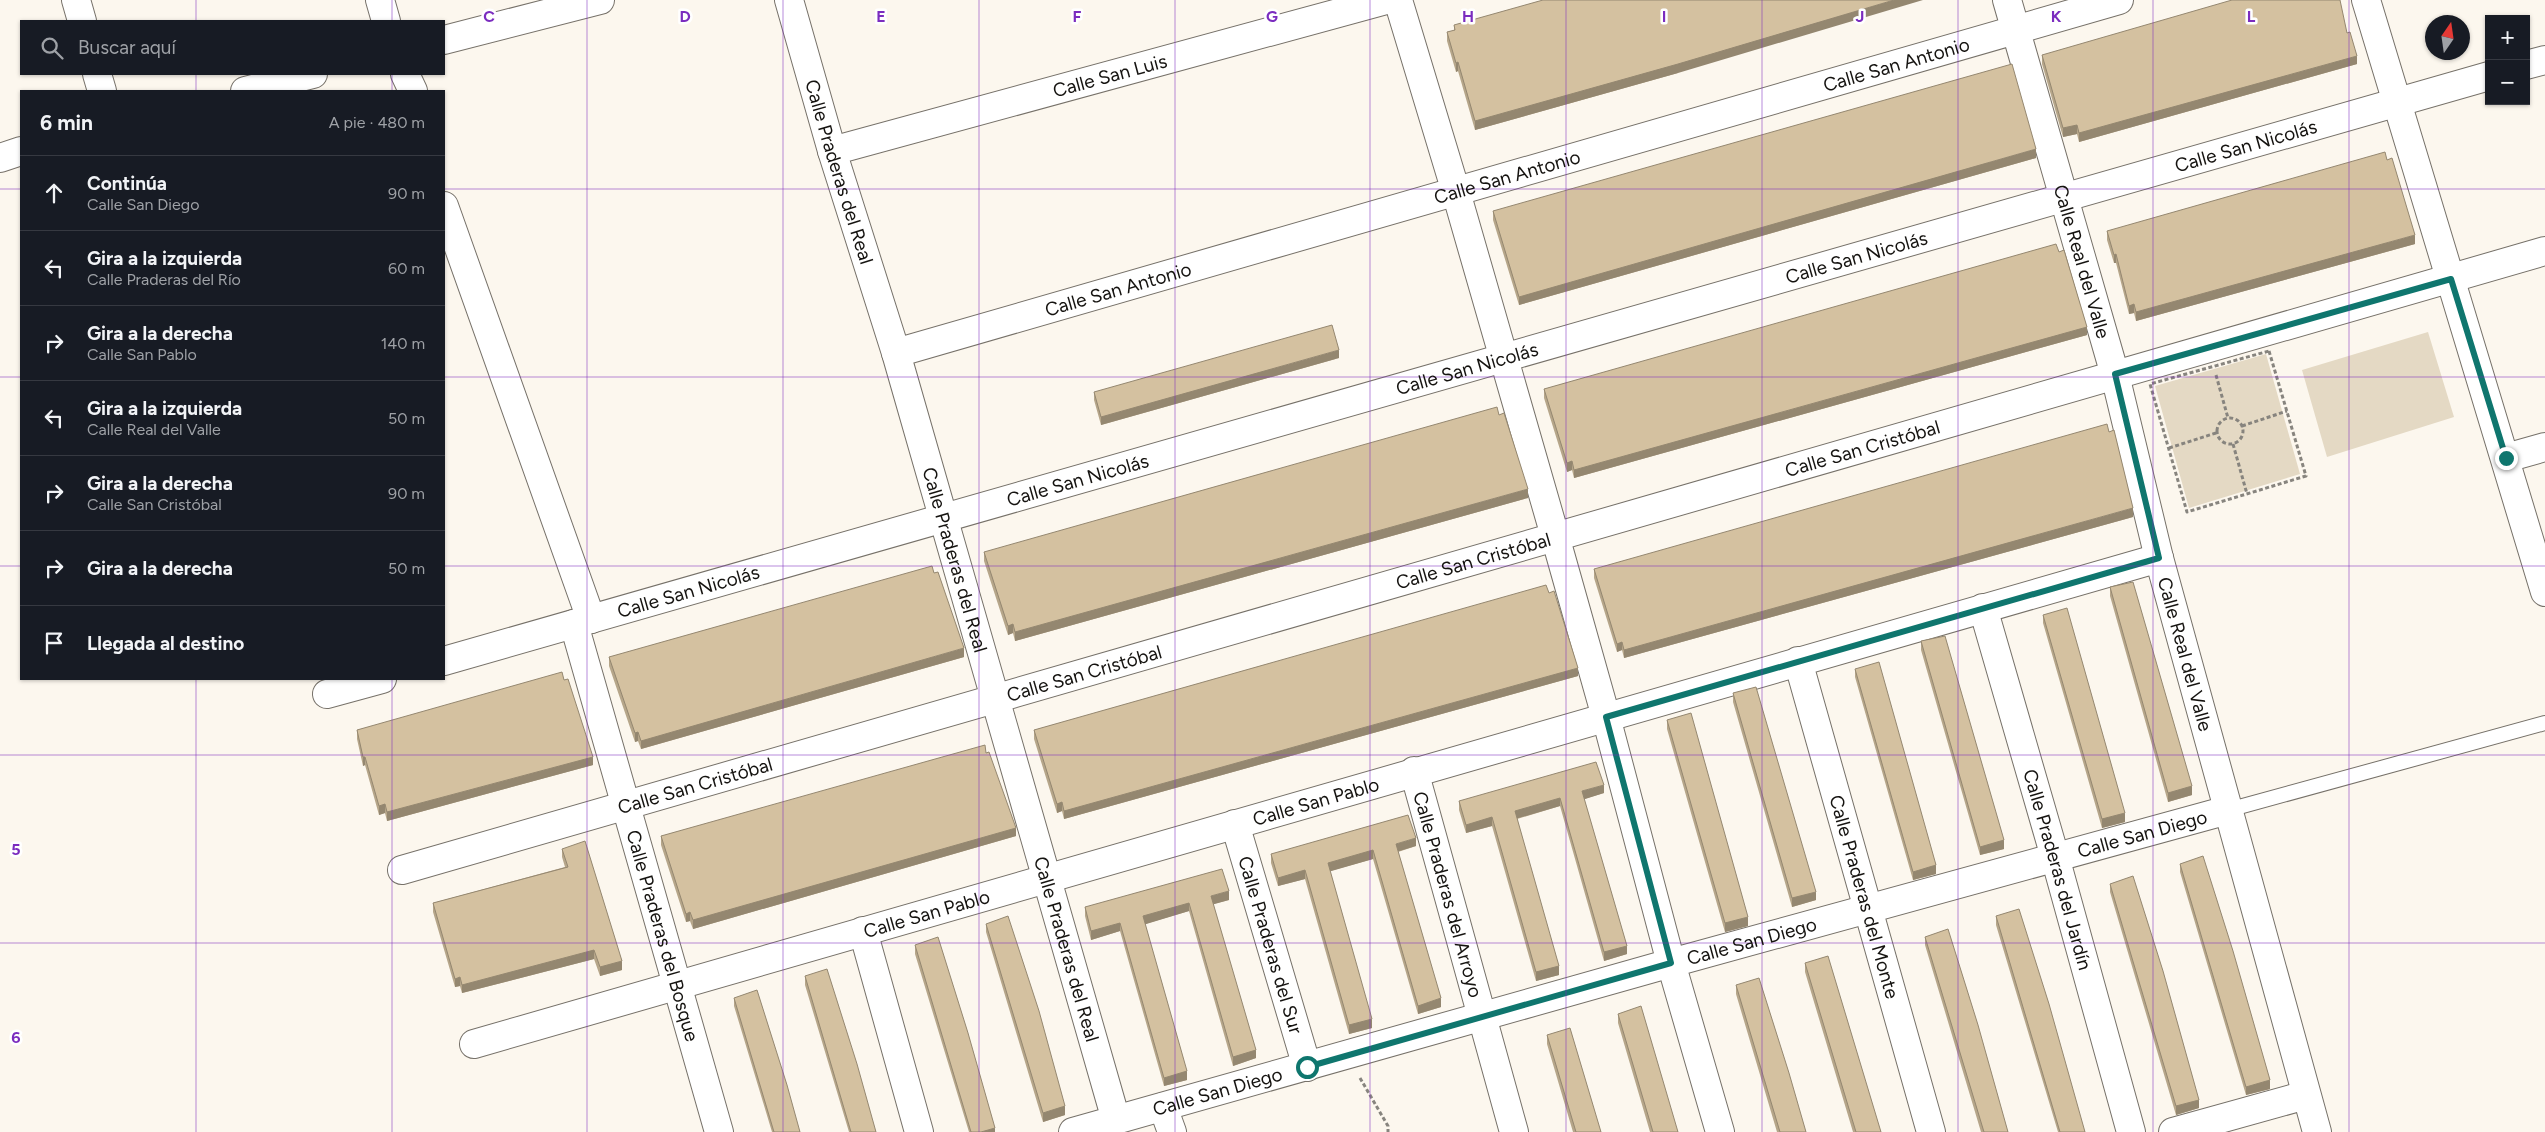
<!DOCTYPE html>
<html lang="es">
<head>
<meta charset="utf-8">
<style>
  :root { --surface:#171b24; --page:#242831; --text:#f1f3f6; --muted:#9ea1a6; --line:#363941 }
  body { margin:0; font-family:Figtree,sans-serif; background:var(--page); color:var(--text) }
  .controls { position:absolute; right:15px; top:15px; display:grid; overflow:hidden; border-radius:0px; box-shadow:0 1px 4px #0004 }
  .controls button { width:45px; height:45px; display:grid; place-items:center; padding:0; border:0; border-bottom:1px solid var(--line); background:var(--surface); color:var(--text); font:25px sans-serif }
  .compass { position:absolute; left:2425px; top:15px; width:45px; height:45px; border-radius:50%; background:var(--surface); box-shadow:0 1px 4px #0004; rotate:13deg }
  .stop { position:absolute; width:15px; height:15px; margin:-11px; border:4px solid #0f766e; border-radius:50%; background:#fff }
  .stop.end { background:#0f766e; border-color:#fff; box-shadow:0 1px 5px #0008 }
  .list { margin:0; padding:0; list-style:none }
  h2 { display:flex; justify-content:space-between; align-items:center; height:65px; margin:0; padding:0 20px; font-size:21px }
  h2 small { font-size:16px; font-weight:400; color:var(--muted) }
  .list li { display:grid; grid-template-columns:32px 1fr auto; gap:15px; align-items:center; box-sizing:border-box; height:75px; padding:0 20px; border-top:1px solid var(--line) }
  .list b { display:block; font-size:19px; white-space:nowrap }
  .list p { margin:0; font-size:16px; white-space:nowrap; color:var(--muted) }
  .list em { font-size:16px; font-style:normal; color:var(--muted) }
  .icon { flex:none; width:28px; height:28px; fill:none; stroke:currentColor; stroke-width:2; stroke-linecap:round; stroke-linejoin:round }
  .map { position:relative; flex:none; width:2545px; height:1132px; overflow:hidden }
  .search { position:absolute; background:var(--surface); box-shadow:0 1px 4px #0004; left:20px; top:20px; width:425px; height:55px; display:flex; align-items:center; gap:12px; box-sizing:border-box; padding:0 18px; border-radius:0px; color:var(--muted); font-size:19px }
  .panel { position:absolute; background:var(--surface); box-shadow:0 1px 4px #0004; left:20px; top:90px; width:425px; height:590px; border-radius:0px }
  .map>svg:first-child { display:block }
</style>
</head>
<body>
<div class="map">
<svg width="2545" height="1132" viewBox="0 0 2545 1132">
  <rect width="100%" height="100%" fill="#fcf7ee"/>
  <path fill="#e4d9c4" d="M2428,332L2454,417L2327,457L2302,370Z
    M2266,354L2300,474L2189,508L2155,386Z"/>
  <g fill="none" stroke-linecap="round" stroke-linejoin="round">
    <defs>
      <path id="lane" d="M2228,810L2545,723"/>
      <g id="street">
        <path d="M76,0L82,21"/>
        <path d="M380,0L386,21"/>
        <path id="s1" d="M789,0L832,151L896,353L1116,1120"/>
        <path d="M1398,0L1456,192L1555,536L1606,717L1671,963L1720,1132"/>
        <path id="s2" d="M2007,0L2115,375L2159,558L2317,1132"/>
        <path d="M2366,0L2545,592"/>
        <path d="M444,40L600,0"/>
        <path d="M2526,65L2545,60"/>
        <path d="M97,74L102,91"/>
        <path d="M405,74L413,91"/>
        <path d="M245,91L313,74"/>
        <path id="s3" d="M832,151L1386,0"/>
        <path d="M0,158L21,151"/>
        <path d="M444,206L591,619"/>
        <path id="s4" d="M896,353L2119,0"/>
        <path d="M2506,458L2545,447"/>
        <path id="s5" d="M1983,608L2055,857L2131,1132"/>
        <path id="s6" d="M574,624L719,1132"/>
        <path id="s7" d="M444,661L2489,76"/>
        <path id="s8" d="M1798,661L1931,1132"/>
        <path d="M327,694L382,679"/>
        <path id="s9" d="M1414,771L1514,1132"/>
        <path id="s10" d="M1235,824L1307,1067"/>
        <path id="s11" d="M402,870L2545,251"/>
        <path d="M863,931L919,1132"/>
        <path id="s12" d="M474,1044L2159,558"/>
        <path d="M1163,1107L1172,1132"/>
        <path id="s13" d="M1073,1132L1671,963L2228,810"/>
        <path d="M2173,1132L2306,1095"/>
      </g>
    </defs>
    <use href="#lane" stroke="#767169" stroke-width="16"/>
    <use href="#street" stroke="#767169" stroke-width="30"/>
    <path stroke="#87847e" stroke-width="3" stroke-dasharray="4 2.5" stroke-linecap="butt" d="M2269,351L2306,476L2187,512L2150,384Z
      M2216,375L2228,418
      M2217 431a13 13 0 1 1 26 0a13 13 0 1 1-26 0Z
      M2242,426L2287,411
      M2233,444L2247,494
      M2169,448L2216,433
      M1360,1078L1388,1126V1132"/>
    <use href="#lane" stroke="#fff" stroke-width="14"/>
    <use href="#street" stroke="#fff" stroke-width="28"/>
  </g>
  <path fill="#b6a68a" d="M1454,25L1678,73L1475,130L1458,71L1456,72L1447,41V32L1454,31Z
    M2347,33L2357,64L2079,142L2077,134L2063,137L2042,64V55Z
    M2036,158L1519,305L1493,220V211Z
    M2107,231L2415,244L2136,321L2134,313L2129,314L2116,263H2114L2107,240Z
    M2059,252L2087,335L1574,478L1572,470L1567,472L1544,398V389Z
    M1339,358L1101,425L1094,400V392Z
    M1528,498L1015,641L1013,633L1008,635L984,561V552Z
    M2133,517L1624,658L1622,650L1617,652L1594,578V569Z
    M2110,587L2192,795L2168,802L2110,596Z
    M1549,593L1578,676L1064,819L1062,811L1057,813L1034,739V730Z
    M2043,615L2125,822L2102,828L2043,623Z
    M1921,641L2004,849L1980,855L1921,650Z
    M609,657H964L641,749L638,741L635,742L609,666Z
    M1855,669L1936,874L1913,880L1855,677Z
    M564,680L593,765L387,821L385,813L379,815L365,765L363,766L357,739V730Z
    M1733,693L1816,900L1792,907L1733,702Z
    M1667,720L1748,926L1725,932L1667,729Z
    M986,753L1016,836L693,929L690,921L686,922L661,845V836Z
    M1604,793L1584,799L1627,954L1604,961L1560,806L1517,819L1559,975L1536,981L1492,826L1466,833L1459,810V801Z
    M1416,846L1398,852L1441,1007L1418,1014L1373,859L1330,871L1372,1028L1349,1034L1305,879L1278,886L1271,863V854Z
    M562,849L622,970L600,976L594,959L462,993L460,986L455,987L433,912V903L565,867L562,857Z
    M2180,864L2270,1089L2246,1095L2180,872Z
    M2110,884L2199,1108L2176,1115L2110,892Z
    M1229,900L1213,904L1256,1058L1233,1066L1189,911L1145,924L1187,1080L1164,1086L1120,931L1091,940L1085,916V907Z
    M1996,916L2085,1132H2058L1996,925Z
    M986,924L1065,1115L1043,1122L986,932Z
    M1925,937L2008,1132H1981L1925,945Z
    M915,945L995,1132H969L915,954Z
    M1805,963L1881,1132H1853L1805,972Z
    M805,976L876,1132H849L805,985Z
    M1736,985L1806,1132H1777L1736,994Z
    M734,998L800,1132H772L734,1006Z
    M1618,1014L1678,1132H1650L1618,1023Z
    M1547,1035L1601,1132H1573L1547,1044Z"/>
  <path fill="#948770" d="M1894,0H1923L1678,73L1475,130V121Z
    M2357,56V64L2079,142V133Z
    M1458,62V71L1456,72V63Z
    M2077,125V134L2063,137V128Z
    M2036,149V158L1519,305V297Z
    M2415,235V244L2136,321V312Z
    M2116,254V263H2114V255Z
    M2134,304V313L2129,314V306Z
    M2087,327V335L1574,478V470Z
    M1339,350V358L1101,425V417Z
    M1572,461V470L1567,472V463Z
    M1528,489V498L1015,641V632Z
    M2133,508V517L1624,658V650Z
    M1013,624V633L1008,635V626Z
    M1622,642V650L1617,652V644Z
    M964,648V657L641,749V741Z
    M1578,668V676L1064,819V811Z
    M638,732V741L635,742V733Z
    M363,757H365V765L363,766Z
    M593,757V765L387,821V812Z
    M1604,785V793L1582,800V791Z
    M2192,786V795L2168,802V793Z
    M1560,798V806L1515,819V811Z
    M1062,802V811L1057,813V804Z
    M385,804V813L379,815V806Z
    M2125,813V822L2102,828V819Z
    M1492,817V826L1466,833V825Z
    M1016,828V836L693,929V920Z
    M1416,838V846L1396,852V844Z
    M2004,840V849L1980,855V847Z
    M1373,850V859L1328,872V863Z
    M1936,865V874L1913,880V872Z
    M1305,870V879L1278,886V878Z
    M1229,891V900L1211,905V896Z
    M1816,892V900L1792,907V898Z
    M1189,903V911L1143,925V916Z
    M690,912V921L686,922V914Z
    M1748,917V926L1725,932V923Z
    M1120,923V931L1091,940V931Z
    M1627,946V954L1604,961V952Z
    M594,950V959L462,993V985Z
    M622,961V970L600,976V967Z
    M1559,966V975L1536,981V972Z
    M460,977V986L455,987V979Z
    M1441,998V1007L1418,1014V1006Z
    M1372,1019V1028L1349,1034V1025Z
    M1256,1050V1058L1233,1066V1057Z
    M1187,1071V1080L1164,1086V1078Z
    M2270,1080V1089L2246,1095V1087Z
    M2199,1100V1108L2176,1115V1106Z
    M1065,1106V1115L1043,1122V1113Z
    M995,1128V1132H981Z"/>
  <path fill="#d4c1a0" stroke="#948770" d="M1543,0H1894L1678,64L1475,121L1458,62L1456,63L1447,32L1455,30L1454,25Z
    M2232,0H2340L2347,33L2350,32L2357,56L2079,133L2077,125L2063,128L2042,55Z
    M2012,64L2036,149L1519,297L1493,211Z
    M2385,152L2387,160L2392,158L2415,235L2136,312L2134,304L2129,306L2116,254L2114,255L2107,231Z
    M2056,244L2059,252L2064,250L2087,327L1574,470L1572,461L1567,463L1544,389Z
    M1332,325L1339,350L1101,417L1094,392Z
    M1497,407L1499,415L1504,413L1528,489L1015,632L1013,624L1008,626L984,552Z
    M2107,424L2109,432L2114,430L2133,508L1624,650L1622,642L1617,644L1594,569Z
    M932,566L934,573L938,572L964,648L641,741L638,732L635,733L609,657Z
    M2133,582L2192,786L2168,793L2110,587Z
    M1546,585L1549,593L1554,591L1578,668L1064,811L1062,802L1057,804L1034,730Z
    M2067,608L2125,813L2102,819L2043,615Z
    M1945,636L2004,840L1980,847L1921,641Z
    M1879,662L1936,865L1913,872L1855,669Z
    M562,672L564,680L568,679L593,757L387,812L385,804L379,806L365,757H363L357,730Z
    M1756,687L1816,892L1792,898L1733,693Z
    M1691,713L1748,917L1725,923L1667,720Z
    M985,745L986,753L989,752L1016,828L693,920L690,912L686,914L661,836Z
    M1596,762L1604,785L1582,791L1627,946L1604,952L1560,798L1515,811L1559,966L1536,972L1492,817L1466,825L1459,801Z
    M1408,815L1416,838L1396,844L1441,998L1418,1006L1373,850L1328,863L1372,1019L1349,1025L1305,870L1278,878L1271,854Z
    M585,841L622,961L600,967L594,950L462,985L460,977L455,979L433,903L568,867L562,849Z
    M2203,856L2233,951L2270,1080L2246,1087L2180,864Z
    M1222,869L1229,891L1211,896L1256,1050L1233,1057L1189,903L1143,916L1187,1071L1164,1078L1120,923L1091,931L1085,907Z
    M2133,876L2163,971L2199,1100L2176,1106L2110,884Z
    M2019,909L2049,1004L2085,1132H2060L1996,916Z
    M1008,916L1039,1011L1065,1106L1043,1113L986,924Z
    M1948,929L1978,1025L2008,1132H1984L1925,937Z
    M938,937L968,1033L995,1128L981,1132H971L915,945Z
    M1828,956L1881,1132H1856L1805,963Z
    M827,969L857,1064L876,1132H851L805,976Z
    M1759,978L1789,1073L1806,1132H1780L1736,985Z
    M757,990L787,1085L800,1132H774L734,998Z
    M1641,1006L1678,1132H1653L1618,1014Z
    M1570,1028L1601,1132H1576L1547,1035Z"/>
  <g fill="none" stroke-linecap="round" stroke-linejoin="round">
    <path stroke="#0f766e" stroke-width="6" d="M1307,1067L1671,963L1606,717L2159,558L2115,374L2451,279L2506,458"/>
  </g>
  <path fill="none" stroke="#7b2cbf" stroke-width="1" stroke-opacity="0.55" d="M196,0V21M392,0V21M587,0V1132M783,0V1132M979,0V1132M1175,0V1132M1370,0V1132M1566,0V1132M1762,0V1132M1958,0V1132M2153,0V1132M2349,0V1132M196,74V91M392,74V91M0,189H21M444,189H2545M0,377H21M444,377H2545M0,566H21M444,566H2545M196,679V1132M392,679V1132M0,755H2545M0,943H2545"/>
  <g text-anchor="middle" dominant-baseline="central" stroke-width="5" stroke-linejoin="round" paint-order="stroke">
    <g font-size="19" fill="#151310" stroke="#fff">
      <text stroke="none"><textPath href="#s4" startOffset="1041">Calle San Antonio</textPath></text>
      <text stroke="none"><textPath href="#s3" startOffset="288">Calle San Luis</textPath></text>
      <text stroke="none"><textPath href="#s7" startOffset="1874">Calle San Nicolás</textPath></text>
      <text stroke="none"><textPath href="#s1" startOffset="179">Calle Praderas del Real</textPath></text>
      <text stroke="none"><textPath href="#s4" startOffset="636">Calle San Antonio</textPath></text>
      <text stroke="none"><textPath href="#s7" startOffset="1469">Calle San Nicolás</textPath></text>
      <text stroke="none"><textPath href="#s2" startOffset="272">Calle Real del Valle</textPath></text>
      <text stroke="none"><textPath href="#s4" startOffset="231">Calle San Antonio</textPath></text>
      <text stroke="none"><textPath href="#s7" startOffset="1064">Calle San Nicolás</textPath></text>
      <text stroke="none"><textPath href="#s11" startOffset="1520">Calle San Cristóbal</textPath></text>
      <text stroke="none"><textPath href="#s7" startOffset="659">Calle San Nicolás</textPath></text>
      <text stroke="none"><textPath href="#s1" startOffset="584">Calle Praderas del Real</textPath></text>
      <text stroke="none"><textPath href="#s11" startOffset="1115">Calle San Cristóbal</textPath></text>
      <text stroke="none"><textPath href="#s7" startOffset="254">Calle San Nicolás</textPath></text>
      <text stroke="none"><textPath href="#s2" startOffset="678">Calle Real del Valle</textPath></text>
      <text stroke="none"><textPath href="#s11" startOffset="710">Calle San Cristóbal</textPath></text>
      <text stroke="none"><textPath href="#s11" startOffset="305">Calle San Cristóbal</textPath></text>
      <text stroke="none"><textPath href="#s12" startOffset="876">Calle San Pablo</textPath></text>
      <text stroke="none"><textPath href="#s13" startOffset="1110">Calle San Diego</textPath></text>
      <text stroke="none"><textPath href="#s5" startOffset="272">Calle Praderas del Jardín</textPath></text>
      <text stroke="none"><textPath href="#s9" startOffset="128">Calle Praderas del Arroyo</textPath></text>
      <text stroke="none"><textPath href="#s8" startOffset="245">Calle Praderas del Monte</textPath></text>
      <text stroke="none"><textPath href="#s12" startOffset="471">Calle San Pablo</textPath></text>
      <text stroke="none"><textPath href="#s6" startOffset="324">Calle Praderas del Bosque</textPath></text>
      <text stroke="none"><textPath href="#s13" startOffset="705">Calle San Diego</textPath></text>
      <text stroke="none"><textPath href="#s10" startOffset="126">Calle Praderas del Sur</textPath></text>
      <text stroke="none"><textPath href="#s1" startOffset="989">Calle Praderas del Real</textPath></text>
      <text stroke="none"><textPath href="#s13" startOffset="150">Calle San Diego</textPath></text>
    </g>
  </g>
  <g font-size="16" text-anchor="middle" font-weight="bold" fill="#7b2cbf" stroke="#fff" stroke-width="5" stroke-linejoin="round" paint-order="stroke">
    <text x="489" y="22">C</text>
    <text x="685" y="22">D</text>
    <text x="881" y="22">E</text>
    <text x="1077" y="22">F</text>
    <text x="1272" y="22">G</text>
    <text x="1468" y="22">H</text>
    <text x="1664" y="22">I</text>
    <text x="1860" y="22">J</text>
    <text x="2056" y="22">K</text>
    <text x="2251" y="22">L</text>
    <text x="16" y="855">5</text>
    <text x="16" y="1043">6</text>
  </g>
</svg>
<div class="controls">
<button>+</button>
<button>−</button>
</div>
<svg class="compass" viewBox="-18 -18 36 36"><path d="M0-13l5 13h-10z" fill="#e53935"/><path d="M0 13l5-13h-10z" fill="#9ea1a6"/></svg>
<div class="stop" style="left:1307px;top:1067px"></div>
<div class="stop end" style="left:2506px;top:458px"></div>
<div class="search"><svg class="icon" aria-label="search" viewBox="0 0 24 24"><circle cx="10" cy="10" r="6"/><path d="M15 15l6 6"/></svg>Buscar aquí</div>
<section class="panel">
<h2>6 min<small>A pie · 480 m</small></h2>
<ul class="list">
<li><svg class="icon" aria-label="ahead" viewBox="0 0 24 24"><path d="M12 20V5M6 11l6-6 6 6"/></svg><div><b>Continúa</b><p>Calle San Diego</p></div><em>90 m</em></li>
<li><svg class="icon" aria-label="left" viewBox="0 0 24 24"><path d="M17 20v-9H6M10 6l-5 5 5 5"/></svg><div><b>Gira a la izquierda</b><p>Calle Praderas del Río</p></div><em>60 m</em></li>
<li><svg class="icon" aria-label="right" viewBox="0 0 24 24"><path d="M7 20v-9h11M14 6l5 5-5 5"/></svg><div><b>Gira a la derecha</b><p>Calle San Pablo</p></div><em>140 m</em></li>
<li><svg class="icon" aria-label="left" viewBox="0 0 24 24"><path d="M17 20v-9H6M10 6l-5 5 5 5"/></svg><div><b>Gira a la izquierda</b><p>Calle Real del Valle</p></div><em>50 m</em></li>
<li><svg class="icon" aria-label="right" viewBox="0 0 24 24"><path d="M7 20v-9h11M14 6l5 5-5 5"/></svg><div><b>Gira a la derecha</b><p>Calle San Cristóbal</p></div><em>90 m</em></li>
<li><svg class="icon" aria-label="right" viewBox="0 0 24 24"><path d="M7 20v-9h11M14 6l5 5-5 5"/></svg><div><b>Gira a la derecha</b></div><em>50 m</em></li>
<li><svg class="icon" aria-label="arrive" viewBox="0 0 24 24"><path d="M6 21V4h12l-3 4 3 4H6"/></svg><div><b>Llegada al destino</b></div></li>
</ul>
</section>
</div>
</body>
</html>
